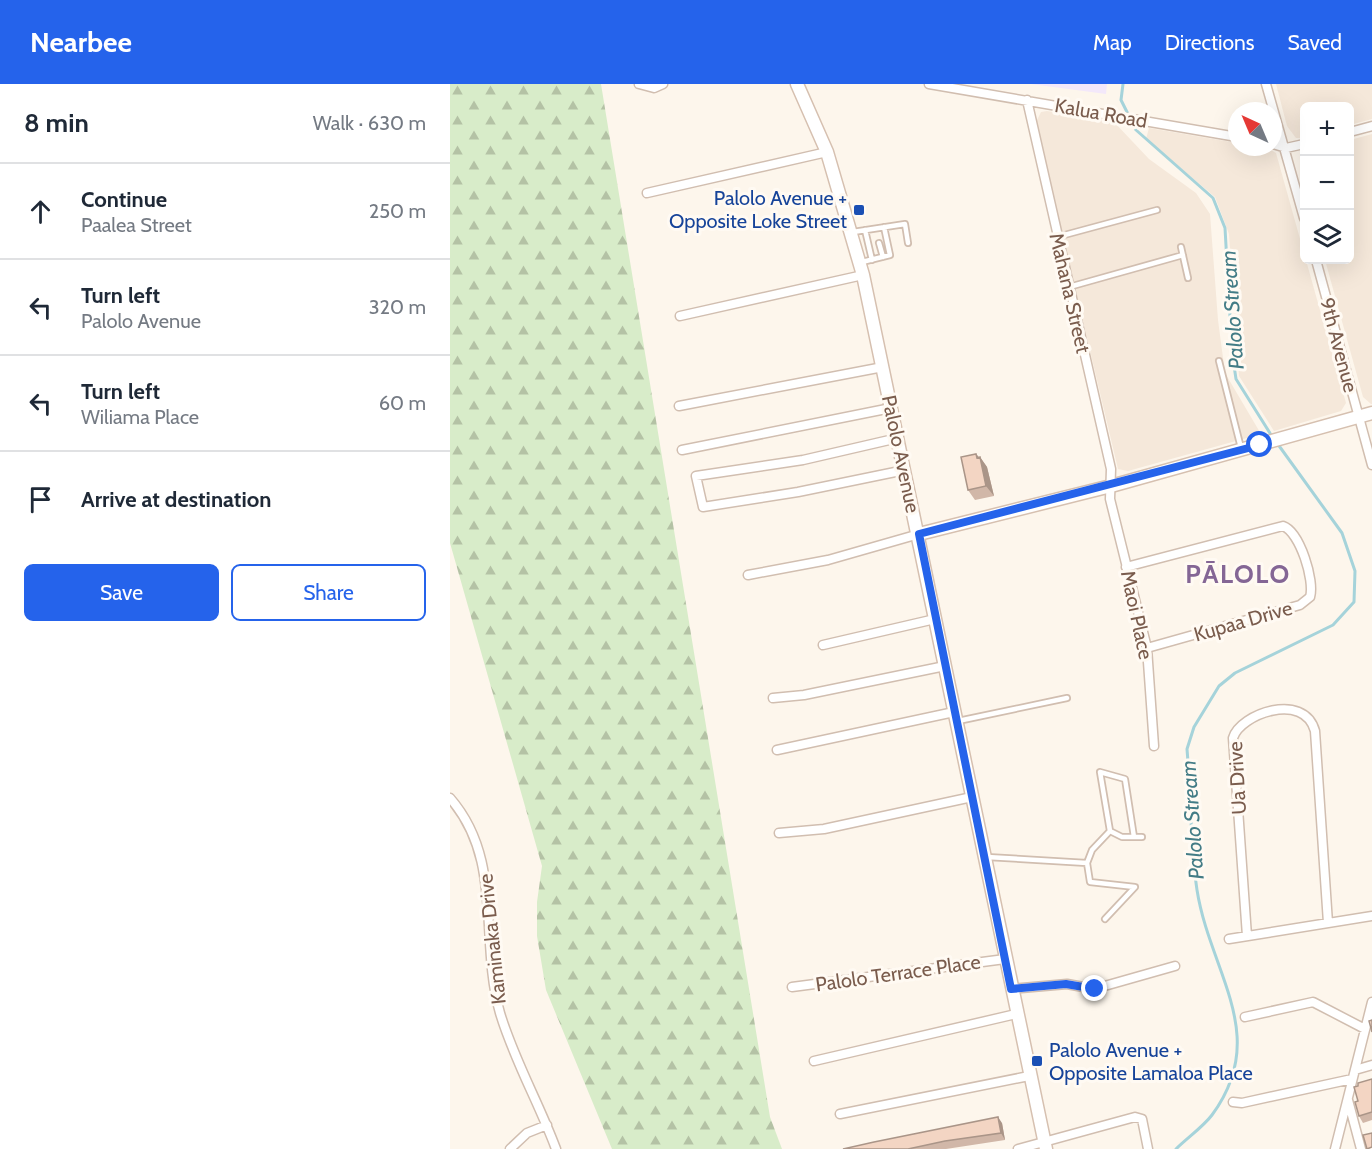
<!DOCTYPE html>
<html lang="en">
<head>
<meta charset="utf-8">
<style>
  :root { --surface:#fff; --page:#f6f6f7; --text:#1f2937; --muted:#747a83; --line:#e0e1e3; --accent:#2563eb }
  body { margin:0; font-family:Cabin,sans-serif; background:var(--page); color:var(--text) }
  .controls { position:absolute; right:18px; top:18px; display:grid; overflow:hidden; border-radius:9px; box-shadow:0 6px 24px #0002 }
  .controls button { width:54px; height:54px; display:grid; place-items:center; padding:0; border:0; border-bottom:2px solid var(--line); background:var(--surface); color:var(--text); font:30px sans-serif }
  .compass { position:absolute; left:778px; top:18px; width:54px; height:54px; border-radius:50%; background:var(--surface); box-shadow:0 6px 24px #0002; rotate:316deg }
  .stop { position:absolute; width:18px; height:18px; margin:-14px; border:4px solid #2563eb; border-radius:50%; background:#fff }
  .stop.end { background:#2563eb; border-color:#fff; box-shadow:0 2px 6px #0008 }
  .list { margin:0; padding:0; list-style:none }
  h2 { display:flex; justify-content:space-between; align-items:center; height:78px; margin:0; padding:0 24px; font-size:26px }
  h2 small { font-size:20px; font-weight:400; color:var(--muted) }
  .list li { display:grid; grid-template-columns:39px 1fr auto; gap:18px; align-items:center; box-sizing:border-box; height:96px; padding:0 24px; border-top:2px solid var(--line) }
  .list b { display:block; font-size:22px; white-space:nowrap }
  .list p { margin:0; font-size:20px; white-space:nowrap; color:var(--muted) }
  .list em { font-size:20px; font-style:normal; color:var(--muted) }
  .actions { display:flex; gap:12px; padding:18px 24px }
  .actions a { flex:1; padding:14px 0; border:2px solid var(--accent); border-radius:9px; text-align:center; font-size:21px; color:var(--accent) }
  .actions .main { background:var(--accent); color:#fff }
  .icon { flex:none; width:33px; height:33px; fill:none; stroke:currentColor; stroke-width:2; stroke-linecap:round; stroke-linejoin:round }
  .map { position:relative; flex:none; width:922px; height:1065px; overflow:hidden }
  header { display:flex; align-items:center; gap:36px; box-sizing:border-box; height:84px; padding:0 30px; background:var(--accent); color:#fff }
  header strong { font-size:28px }
  nav { display:flex; gap:33px; margin-inline-start:auto; font-size:21px }
  main { display:flex }
  aside { flex:1; background:var(--surface) }
  .map>svg:first-child { display:block }
</style>
</head>
<body>
<header>
<strong>Nearbee</strong>
<nav><a>Map</a><a>Directions</a><a>Saved</a></nav>
</header>
<main>
<aside>
<h2>8 min<small>Walk · 630 m</small></h2>
<ul class="list">
<li><svg class="icon" aria-label="ahead" viewBox="0 0 24 24"><path d="M12 20V5M6 11l6-6 6 6"/></svg><div><b>Continue</b><p>Paalea Street</p></div><em>250 m</em></li>
<li><svg class="icon" aria-label="left" viewBox="0 0 24 24"><path d="M17 20v-9H6M10 6l-5 5 5 5"/></svg><div><b>Turn left</b><p>Palolo Avenue</p></div><em>320 m</em></li>
<li><svg class="icon" aria-label="left" viewBox="0 0 24 24"><path d="M17 20v-9H6M10 6l-5 5 5 5"/></svg><div><b>Turn left</b><p>Wiliama Place</p></div><em>60 m</em></li>
<li><svg class="icon" aria-label="arrive" viewBox="0 0 24 24"><path d="M6 21V4h12l-3 4 3 4H6"/></svg><div><b>Arrive at destination</b></div></li>
</ul>
<div class="actions"><a class="main">Save</a><a>Share</a></div>
</aside>
<div class="map">
<svg width="922" height="1065" viewBox="0 0 922 1065">
  <defs>
    <pattern id="forest-firs" width="22" height="20" patternUnits="userSpaceOnUse" patternTransform="scale(1.5)"><rect width="22" height="20" fill="#d8ecc9"/><path d="M5 1l3.5 6h-7zM16 11l3.5 6h-7z" fill="#b4c2a5"/></pattern>
  </defs>
  <rect width="100%" height="100%" fill="#fdf6ec"/>
  <path fill="#f5e8da" d="M826,0H922V35L900,41V22H854V54H846L837,42Z
    M597,27L665,39L699,75L746,109L760,130L768,236L775,289L811,350L678,387L668,385L586,38L591,28Z
    M699,44L787,59V63L819,65L826,69L896,319L891,327L824,347L789,292L779,150L765,113L696,55Z
    M922,50V320H921L913,313L875,176H900V56Z"/>
  <path fill="#f3e8fa" d="M581,0H657L656,10Z"/>
  <path fill="url(#forest-firs)" d="M0,0H151L320,1033L332,1065H162L96,906L87,852V818L92,782L0,459Z"/>
  <g fill="none" stroke-linecap="round" stroke-linejoin="round">
    <path stroke="#a5d3da" stroke-width="3" d="M673,0L671,16L686,46L763,114L775,144L782,268L786,295L823,354
      M726,1065C737,1054 753,1043 762,1031C821,951 760,889 747,806C740,760 741,712 737,665L744,643L769,602L785,589L883,541L904,518L905,487L892,449L827,359"/>
    <defs>
      <path id="lane" d="M415,146L422,176
        M403,148L455,140L458,159
        M607,153L707,126
        M429,159L433,173
        M731,163L738,194
        M412,178L440,171L434,143
        M619,203L733,171
        M769,277L791,364
        M508,637L617,614
        M660,747L672,753H692
        M537,773L637,779L640,798L685,803L655,835
        M637,779L642,766L660,747L650,688L675,695L684,753"/>
      <path id="street" d="M189,0L204,4L213,0
        M479,0L787,53
        M816,0L854,134
        M577,16L661,385L660,415L697,564L704,662
        M900,48L922,42
        M823,60L836,64L854,60
        M197,109L377,68
        M866,176L922,381
        M230,232L413,191
        M229,322L433,283
        M448,354L353,376L246,392L253,423L348,408L455,386
        M232,366L441,324
        M676,483L833,442C850,448 865,497 860,513L850,521L697,564
        M298,491L378,476L469,450
        M373,561L485,535
        M323,614L354,611L495,582
        M327,666L504,628
        M0,714C54,776 29,856 50,929C64,976 89,1019 106,1065
        M329,749L374,745L522,713
        M797,852L783,654C790,630 854,607 865,647L878,839
        M779,855L922,832
        M342,903L555,875
        M561,905L617,900L644,905L725,882
        M795,933L863,918L915,945
        M364,977L566,930
        M905,986L922,981
        M898,1016L911,1065
        M783,1018L792,1019L902,995
        M390,1030L579,992
        M60,1065L77,1049L97,1041
        M568,1065L685,1033L692,1035L698,1065
        M885,1065L922,918"/>
      <path id="secondary" d="M347,0L377,68L413,191L596,1065
        M469,450L661,402L922,329"/>
    </defs>
    <use href="#lane" stroke="#d1beb0" stroke-width="8"/>
    <use href="#street" stroke="#d1beb0" stroke-width="11"/>
    <use href="#secondary" stroke="#d6c0b0" stroke-width="15"/>
    <use href="#lane" stroke="#fff" stroke-width="4.5"/>
    <use href="#street" stroke="#fff" stroke-width="8"/>
    <use href="#secondary" stroke="#fff" stroke-width="12"/>
  </g>
  <path fill="#d1b7a8" d="M526,370L529,373H530L537,383L544,412L525,416L518,406Z
    M922,995V1036L913,1039L909,1032L908,1017V1002Z
    M552,1039L555,1056L496,1065H393Z"/>
  <path fill="#aa9588" d="M526,370L531,376L530,373L537,383L544,412L536,402Z
    M548,1033L552,1039L555,1056L551,1049Z"/>
  <path fill="#f3d5c3" stroke="#aa9588" stroke-width="1.5" d="M526,370L527,374L530,373L536,402L518,406L511,373Z
    M922,936V948L919,937Z
    M922,995V1028L909,1032L905,1018L908,1017L904,1003L908,1002V999Z
    M548,1033L551,1049L495,1057L458,1065H393L424,1058Z
    M922,1049V1063L917,1065L913,1051Z"/>
  <g fill="none" stroke-linecap="round" stroke-linejoin="round">
    <path stroke="#2563eb" stroke-width="8" d="M645,905L616,900L561,905L469,450L810,361"/>
  </g>
  <g fill="#1a4fb4" stroke="#fffaf3" stroke-width="2">
    <rect x="403" y="120" width="12" height="12" rx="3"/>
    <rect x="581" y="971" width="12" height="12" rx="3"/>
  </g>
  <g text-anchor="middle" dominant-baseline="central" stroke-width="6" stroke-linejoin="round" paint-order="stroke">
    <g font-size="20" fill="#7a5c4d" stroke="#fffaf3">
      <text transform="translate(651 29) rotate(10)">Kalua Road</text>
      <text transform="translate(620 209) rotate(77)">Mahana Street</text>
      <text transform="translate(889 261) rotate(75)">9th Avenue</text>
      <text transform="translate(451 370) rotate(78)">Palolo Avenue</text>
      <text transform="translate(687 531) rotate(78)">Maoi Place</text>
      <text transform="translate(793 537) rotate(-16)">Kupaa Drive</text>
      <text transform="translate(787 694) rotate(-93)">Ua Drive</text>
      <text transform="translate(42 855) rotate(-96)">Kaminaka Drive</text>
      <text transform="translate(448 889) rotate(-8)">Palolo Terrace Place</text>
    </g>
    <g font-size="20" fill="#164399" stroke="#fffaf3" text-anchor="end">
      <text x="397" y="114">Palolo Avenue +<tspan x="397" dy="23">Opposite Loke Street</tspan></text>
      <text x="599" y="966" text-anchor="start">Palolo Avenue +<tspan x="599" dy="23">Opposite Lamaloa Place</tspan></text>
    </g>
    <g font-size="21" font-style="italic" fill="#437c86" stroke="#fffaf3">
      <text transform="translate(782 226) rotate(-94)">Palolo Stream</text>
      <text transform="translate(742 736) rotate(-94)">Palolo Stream</text>
    </g>
    <g font-size="26" font-weight="bold" letter-spacing="1.5" fill="#846695" stroke="#fffaf3">
      <text x="788" y="490">PĀLOLO</text>
    </g>
  </g>
</svg>
<div class="controls">
<button>+</button>
<button>−</button>
<button><svg class="icon" aria-label="layers" viewBox="0 0 24 24"><path d="M12 4l9 5-9 5-9-5zM3 14l9 5 9-5"/></svg></button>
</div>
<svg class="compass" viewBox="-18 -18 36 36"><path d="M0-13l5 13h-10z" fill="#e53935"/><path d="M0 13l5-13h-10z" fill="#747a83"/></svg>
<div class="stop" style="left:810px;top:361px"></div>
<div class="stop end" style="left:645px;top:905px"></div>
</div>
</main>
</body>
</html>
